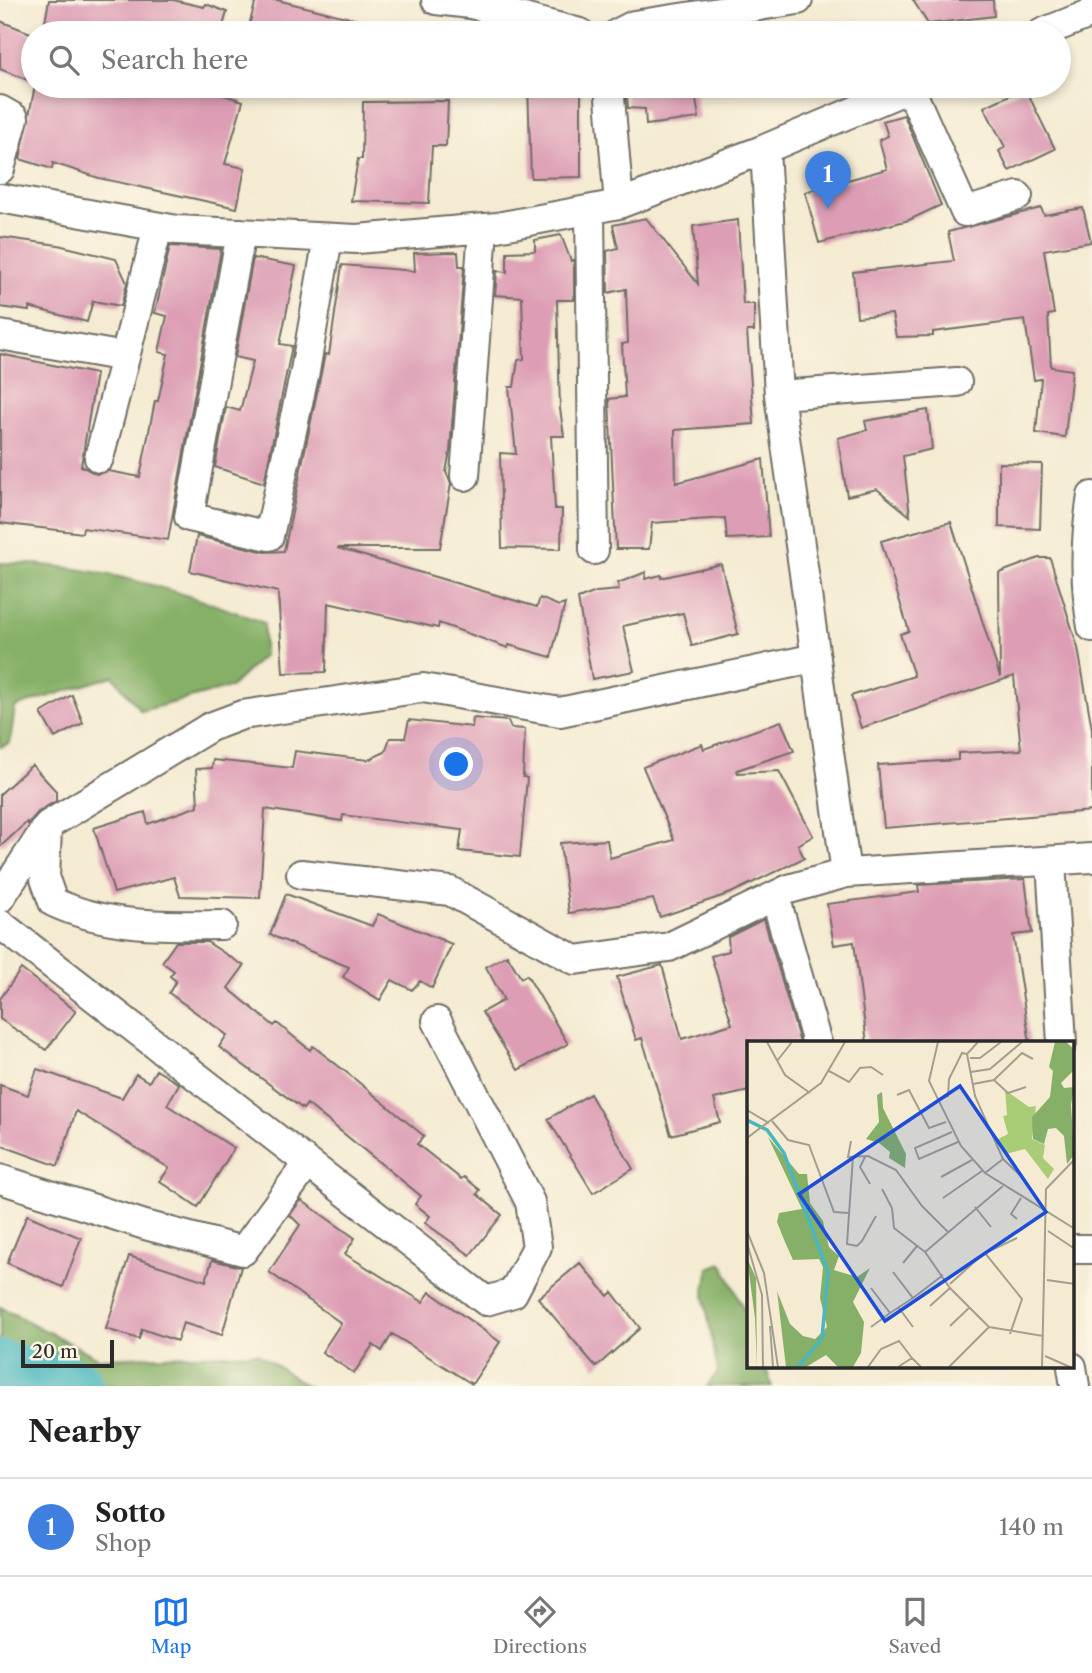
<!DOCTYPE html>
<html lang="en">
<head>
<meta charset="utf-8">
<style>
  :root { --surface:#fff; --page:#f2f2f2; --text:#222; --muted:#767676; --line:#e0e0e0; --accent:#1a73e8 }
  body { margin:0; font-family:"Libre Caslon Text",serif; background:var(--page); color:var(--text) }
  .scale { position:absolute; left:21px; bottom:18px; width:93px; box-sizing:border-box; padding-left:7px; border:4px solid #2b2b2b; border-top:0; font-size:19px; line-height:24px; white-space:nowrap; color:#2b2b2b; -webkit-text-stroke:5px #fcf5e5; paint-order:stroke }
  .you { position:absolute; left:457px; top:765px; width:24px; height:24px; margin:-18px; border:5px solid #fff; border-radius:50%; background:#1a73e8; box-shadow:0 0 0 10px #1a73e833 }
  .badge { display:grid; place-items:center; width:46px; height:46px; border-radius:50%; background:var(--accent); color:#fff; font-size:23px; font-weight:700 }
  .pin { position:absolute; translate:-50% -58px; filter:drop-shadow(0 2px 4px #0008) }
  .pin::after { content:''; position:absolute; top:37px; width:24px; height:21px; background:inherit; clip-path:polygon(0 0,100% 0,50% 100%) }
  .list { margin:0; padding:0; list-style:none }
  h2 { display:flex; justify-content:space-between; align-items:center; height:91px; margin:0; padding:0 28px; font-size:30px }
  h2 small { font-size:23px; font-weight:400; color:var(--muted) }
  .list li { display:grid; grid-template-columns:46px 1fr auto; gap:21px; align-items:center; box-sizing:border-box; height:98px; padding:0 28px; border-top:2px solid var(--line) }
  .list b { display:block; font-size:26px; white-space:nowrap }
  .list p { margin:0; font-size:23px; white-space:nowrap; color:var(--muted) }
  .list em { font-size:23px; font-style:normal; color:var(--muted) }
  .icon { flex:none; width:38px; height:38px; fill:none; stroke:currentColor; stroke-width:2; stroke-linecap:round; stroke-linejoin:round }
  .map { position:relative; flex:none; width:1092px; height:1386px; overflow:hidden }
  .search { position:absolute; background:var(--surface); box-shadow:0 4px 10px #0003; left:21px; right:21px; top:21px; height:77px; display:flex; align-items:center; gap:18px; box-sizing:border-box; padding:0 24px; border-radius:38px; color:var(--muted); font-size:26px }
  .sheet { height:189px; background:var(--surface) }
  nav { display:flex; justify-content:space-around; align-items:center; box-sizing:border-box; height:98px; border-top:2px solid var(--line); background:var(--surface); font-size:19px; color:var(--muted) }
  nav a { display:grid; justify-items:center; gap:4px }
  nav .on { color:var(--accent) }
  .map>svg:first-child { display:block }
</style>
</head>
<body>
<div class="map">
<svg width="1092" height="1386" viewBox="0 0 1092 1386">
  <rect width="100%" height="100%" fill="#fcf5e5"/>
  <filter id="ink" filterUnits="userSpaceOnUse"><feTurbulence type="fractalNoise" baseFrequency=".0143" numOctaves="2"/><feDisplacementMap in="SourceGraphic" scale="14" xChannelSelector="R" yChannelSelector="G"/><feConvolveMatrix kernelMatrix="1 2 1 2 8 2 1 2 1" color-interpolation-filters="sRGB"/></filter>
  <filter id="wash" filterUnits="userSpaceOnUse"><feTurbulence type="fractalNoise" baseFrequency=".00686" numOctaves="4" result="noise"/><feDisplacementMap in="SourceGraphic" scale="28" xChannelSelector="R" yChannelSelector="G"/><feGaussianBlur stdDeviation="1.57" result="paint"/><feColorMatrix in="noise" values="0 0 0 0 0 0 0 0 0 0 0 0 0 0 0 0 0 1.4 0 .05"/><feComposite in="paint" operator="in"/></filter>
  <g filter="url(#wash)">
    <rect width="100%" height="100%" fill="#f4ebd2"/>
    <path fill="#86b067" stroke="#586e49" stroke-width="2" d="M0,563C91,563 180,590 264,623V655L231,687L141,711L113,676L15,707L10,743L0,747Z
      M722,1263L749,1320V1367H766L772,1386H707L718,1372L704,1295L709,1268Z
      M0,1307L98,1358L257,1353L307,1386H0Z"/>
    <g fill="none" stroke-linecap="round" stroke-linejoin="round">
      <path stroke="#48b7bf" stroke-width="56" d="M0,1368L75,1386"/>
    </g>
    <g id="blocks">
      <path fill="#dd9eb5" d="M49,0H173L204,7L206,4L227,12L221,33H43Z
        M256,0H277L374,24L373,33H247Z
        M913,0H993L994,16L928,24Z
        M0,21L33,34V82L0,69Z
        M35,86H195L243,101L225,164L245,168L237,208L99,178L53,163L52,169L20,159Z
        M528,86H581V177L531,178Z
        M626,86H694L699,118L646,125L645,109L628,108Z
        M1025,88L1055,149L1009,171L999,151L1005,147L984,107Z
        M448,101L446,146H432L429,203L351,201L358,159H362L363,102Z
        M904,115L941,205L909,220L819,243L805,192L887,169L879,140L888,136L883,121Z
        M1041,208L1044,215L1083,208L1091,242L1044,250L1054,314L1048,315L1051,367L1072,370L1065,437L1036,433L1041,379L1034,380L1025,320L933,332V336L896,337L892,314L857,317L853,272L954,261L948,232Z
        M646,218L698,284L693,226L738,220L743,304H754V331H747L754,424L675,430L676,483L763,459L769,537L727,539L725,518L652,523L649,549H616L609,399L625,397L622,344L628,343L626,289L608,293L607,251L618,248L613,225Z
        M561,235L571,261L574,260V300H557L560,409L564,436H551L555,509H562L561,549L502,548L500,453L516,454L509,387H514L518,360L524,359L522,297L495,295L497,271L507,272V252L535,251V240Z
        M0,237L58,245L116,259L127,283L121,306L93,301L87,322L29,307V311L0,307Z
        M170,246L221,249L168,540L83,528L82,533L0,523V354L96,374L81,466L96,474L109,471L140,477L155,401H158L168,354L159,352L167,316L155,313Z
        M458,252L459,266H464L450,451L446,472L451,484L440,548H337L537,607L540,598L559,606L565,604L551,657L509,645L508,648L439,623L438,628L328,603L326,672L283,673L278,592L190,571L197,536L265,552L284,551L325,354L329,355L342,265L415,271L414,253Z
        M253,258L296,266L280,344L292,346L264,483L215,467L226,407L240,411L253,361L235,357Z
        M928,410L932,449L903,456L910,516L877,489L847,496L838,438L867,430L865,421Z
        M999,463L1042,464L1040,529L999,527Z
        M951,522L1000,677L999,573L1039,558H1050L1078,648L1092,729V811L884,828L878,765L958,760V753L1021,750L1014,676L861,728L851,696L914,676L900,634L909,631L881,541Z
        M721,564L738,634L692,646L683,613L623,626L634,671L592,679L578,599L596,592L619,590L618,583L646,572L645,579L661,575V578Z
        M72,695L83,723L55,738L41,713Z
        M473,718L508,721L511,728L525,729L523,777L527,778L520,857L459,851L462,830L343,815L342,821L265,809L260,898L180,896L174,877L114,893L94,828L145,812L148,824L198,806L196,769L212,768L213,760L292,768L295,751L368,760L385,752L390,738H405L409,720L472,727Z
        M781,721L794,751L737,770L738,773L779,771L813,836L798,845L804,858L731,893L660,917L653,899L569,913L560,843L607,840L610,858L674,840L643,767L702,744L704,749Z
        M32,765L56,791V801L39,811L28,824L27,822L0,847V794Z
        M1025,879L1032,933L1013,935L1030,1043H867L854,942L834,945L827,904L919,892L918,885Z
        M286,894L372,926L378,914L452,944L432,988L420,981L412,990L392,980L380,1000L343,977L349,967L270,935Z
        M764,919L800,1043H749V1091L714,1099L720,1122L671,1135L642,1038L636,1040L617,977L662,965L682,1039L732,1024L711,956L729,951L728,937Z
        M176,942H207L244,966L228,988L274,1026L277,1023L310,1050L313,1046L351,1076L424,1136L417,1144L461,1179L464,1177L480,1190L477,1194L502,1215L470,1255L425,1223L430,1216L415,1204L421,1196L307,1104L303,1109L219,1047L227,1035L169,993L176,981L170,976L174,971L162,962Z
        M507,955L521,978L527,975L568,1044L518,1070L482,1012L504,1000L486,967Z
        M21,969L76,1011L46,1050L0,1019V999Z
        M37,1069L122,1098L136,1074L149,1082L156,1070L179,1084L167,1105L234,1148L198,1207L160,1181L169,1168L76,1111L58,1166L0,1145V1085L28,1095Z
        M590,1094L633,1169L593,1193L548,1119Z
        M301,1200L355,1238L345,1254L423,1302L430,1292L500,1342L472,1384L392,1334L382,1351L373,1345L354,1373L322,1352L341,1323L269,1272L300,1225L290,1215Z
        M27,1215L81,1238L63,1287L7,1263Z
        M129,1256L206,1281L212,1260L241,1267L222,1335L183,1323L177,1341L142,1329L139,1339L106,1329Z
        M580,1263L608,1296L612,1292L640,1328L596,1367L538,1298Z"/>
    </g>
  </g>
  <g filter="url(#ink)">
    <use href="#blocks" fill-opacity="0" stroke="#716e65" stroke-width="2"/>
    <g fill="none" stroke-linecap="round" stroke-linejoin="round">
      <defs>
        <path id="street" d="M436,0L471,4L580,33
          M618,33L634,25L798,0
          M1042,33L1092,13
          M609,86L619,204
          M910,88L965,212L1018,196
          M0,110L14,118L0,169
          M765,149L779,395L846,873
          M0,198L177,230L357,239L497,227L619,204L765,149L914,86
          M590,211L594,550
          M241,233L189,517L269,536L305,371L328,238
          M0,335L125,357L158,227
          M779,395L957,382
          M99,458L125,357
          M465,476L483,229
          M1092,496C1085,540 1084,583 1092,627
          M47,828L45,879L53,902C106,927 164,926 222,925
          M1051,862L1062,1043
          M301,874L450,891L575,960L669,947L789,889L846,873L1092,858
          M775,896L817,1043
          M0,898L48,825L210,727L242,715L423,688L560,712L816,658
          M0,924L486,1301L513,1293L537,1247L530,1202L437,1021
          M0,1179L145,1225L243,1251L308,1163
          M1073,1249H1092
          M1072,1367L1075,1386"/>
      </defs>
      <use href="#street" stroke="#716e65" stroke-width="32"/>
      <use href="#street" stroke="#fff" stroke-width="28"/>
    </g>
  </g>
  <g transform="translate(747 1041)">
    <rect width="327" height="327" fill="#f4ebd2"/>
    <path d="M258,49L282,66L289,65L285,98L298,104L296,117L307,128L301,138L278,108L259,113L251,98L261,93L256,75L260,74Z" fill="#a9cd76"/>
    <path d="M308,1H319L328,9L327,29L314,42L317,47L327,46L324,64L327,114L320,123L317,95L309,87L301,88L297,103L286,98L285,76L303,56L306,30L302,26ZM135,51L136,67L159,113L158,127L142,117L143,111L132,102L119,98L132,81L130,54ZM21,96L52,133H60L63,162L76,180L82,206L92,215L87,229L110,236L123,227L106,261L117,281L114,312L106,326H91L79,314L59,326H39L30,250L43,283L56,295L68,298L80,286L73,257L76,226L72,218L46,219L38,201L30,181L32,172L55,168ZM0,217L9,237L10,326L8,277Z" fill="#86b067"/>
    <path fill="none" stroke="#48b7bf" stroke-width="3.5" d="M0,79L20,89L37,112L81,231L75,297L51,326"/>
    <path fill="none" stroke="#a49e8f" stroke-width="2" d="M20,1L38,34L63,52M191,1L182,40L214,105L238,132L328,188M231,1L220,13L228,55L256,118L238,132M223,17H233L254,1M30,20L45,1M82,30L102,41L113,27L124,26L136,34M224,31L243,28L275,1M247,39L261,52L279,46M226,43L247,39L275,12L286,18M150,54L162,49L182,87L199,81M190,59L201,55L202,38L215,12L220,13M0,69L22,82M25,80L41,99L62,104L87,171L102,172M205,91L168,107L172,118L211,101M0,97L74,42L98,1M104,100L101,116L121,115L149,129L175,165L201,191M106,115L100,203L110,205L115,200L129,175M118,116L113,126L123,143M256,118L278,139M194,136L225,119M135,148L145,167L147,187L178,211L203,247L242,286L296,295M196,157L235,130M228,166L244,186M270,178L264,173L274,157M0,190L17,232L31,326M301,190L328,208M0,202L15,254L16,326M178,211L256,145M238,212L275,258L263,293M156,222L170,205M146,231L166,257L196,234M300,239L328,243M203,243L236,213L270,197M124,247L143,272L166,257M183,265L203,247M152,267L166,286M23,285L26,326M203,285L223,266M124,286L143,272M298,315L323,326M121,326L134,308L152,300L165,317M151,326L165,317L174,326M202,326L242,286M295,326L299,148L328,118"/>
    <path fill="#1d4ed8" fill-opacity="0.15" stroke="#1d4ed8" stroke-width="3.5" d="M213,45L299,171L138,280L52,153Z"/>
    <rect width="327" height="327" fill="none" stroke="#2b2b2b" stroke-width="3.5"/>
  </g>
</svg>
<div class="scale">20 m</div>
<div class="you"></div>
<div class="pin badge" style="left:828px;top:209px;background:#3f7fe0">1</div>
<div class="search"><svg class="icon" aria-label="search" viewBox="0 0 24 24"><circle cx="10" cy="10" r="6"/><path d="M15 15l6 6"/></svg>Search here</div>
</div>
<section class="sheet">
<h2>Nearby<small></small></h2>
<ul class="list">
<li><span class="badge" style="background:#3f7fe0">1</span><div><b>Sotto</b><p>Shop</p></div><em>140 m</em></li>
</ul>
</section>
<nav>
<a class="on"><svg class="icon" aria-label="map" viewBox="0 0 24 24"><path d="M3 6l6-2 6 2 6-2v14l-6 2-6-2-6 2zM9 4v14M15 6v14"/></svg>Map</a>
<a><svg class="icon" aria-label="directions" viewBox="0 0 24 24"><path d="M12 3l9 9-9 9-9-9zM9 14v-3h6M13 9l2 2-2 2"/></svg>Directions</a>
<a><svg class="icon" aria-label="saved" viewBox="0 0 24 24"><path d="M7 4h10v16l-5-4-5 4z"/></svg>Saved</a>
</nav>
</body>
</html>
